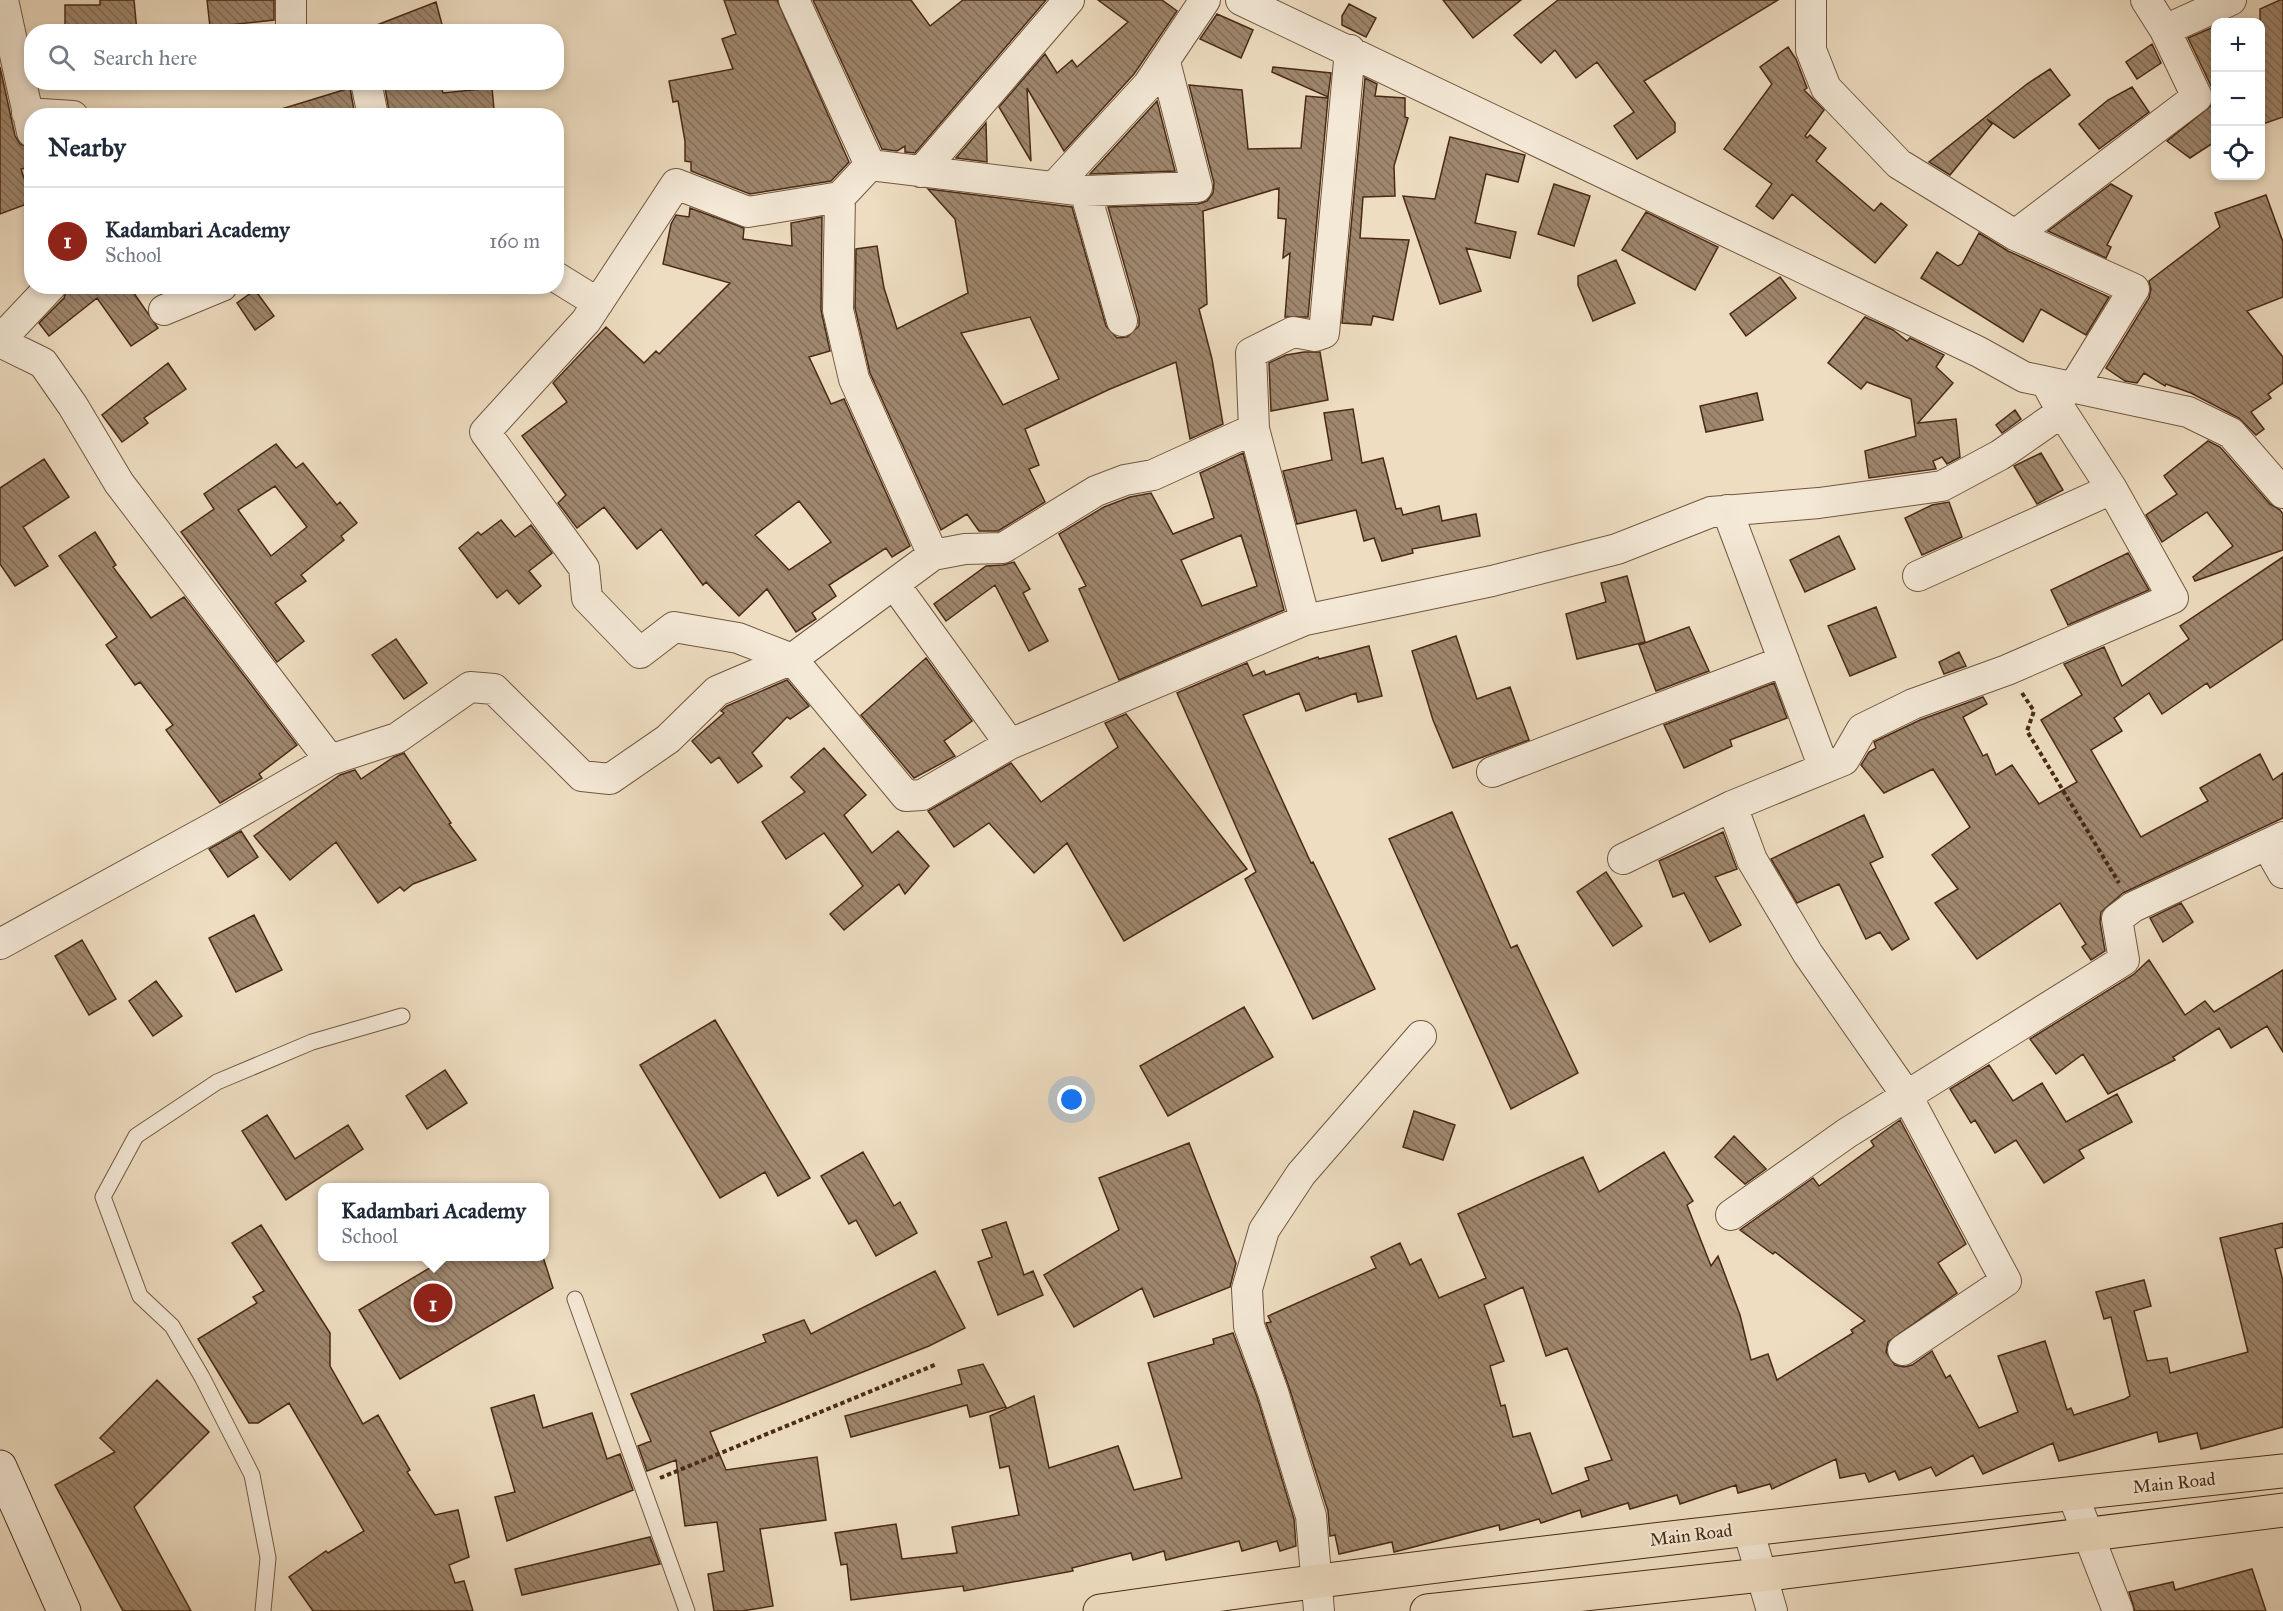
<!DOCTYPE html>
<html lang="en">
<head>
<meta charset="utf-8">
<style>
  :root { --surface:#fff; --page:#f6f6f7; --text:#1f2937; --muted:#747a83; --line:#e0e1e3; --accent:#8f2418 }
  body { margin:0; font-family:"IM FELL Great Primer",serif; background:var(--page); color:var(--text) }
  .controls { position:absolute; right:18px; top:18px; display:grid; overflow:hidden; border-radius:12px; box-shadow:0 3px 9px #0003 }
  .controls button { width:54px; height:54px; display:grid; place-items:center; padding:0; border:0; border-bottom:2px solid var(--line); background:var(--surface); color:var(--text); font:30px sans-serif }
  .you { position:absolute; left:1072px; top:1100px; width:21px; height:21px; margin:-15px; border:4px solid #fff; border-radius:50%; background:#1a73e8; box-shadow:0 0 0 9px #1a73e833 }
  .badge { display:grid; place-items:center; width:39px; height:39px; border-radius:50%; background:var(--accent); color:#fff; font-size:20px; font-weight:700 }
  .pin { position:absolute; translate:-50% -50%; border:3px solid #fff; box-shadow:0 2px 6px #0006 }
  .popup { position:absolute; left:318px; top:1183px; width:231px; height:78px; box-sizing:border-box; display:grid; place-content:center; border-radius:12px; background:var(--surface); filter:drop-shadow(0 2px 4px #0005); font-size:20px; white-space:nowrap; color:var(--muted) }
  .popup b { font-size:22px; color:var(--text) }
  .popup::after { content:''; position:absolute; left:50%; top:100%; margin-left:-12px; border:12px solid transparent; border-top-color:var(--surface) }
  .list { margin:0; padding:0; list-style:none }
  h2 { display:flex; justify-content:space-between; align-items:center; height:78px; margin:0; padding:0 24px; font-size:26px }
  h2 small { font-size:20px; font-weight:400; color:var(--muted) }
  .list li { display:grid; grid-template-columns:39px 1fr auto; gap:18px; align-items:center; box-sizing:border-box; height:108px; padding:0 24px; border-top:2px solid var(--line) }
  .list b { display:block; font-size:22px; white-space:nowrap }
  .list p { margin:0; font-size:20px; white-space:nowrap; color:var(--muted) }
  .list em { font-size:20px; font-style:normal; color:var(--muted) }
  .icon { flex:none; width:33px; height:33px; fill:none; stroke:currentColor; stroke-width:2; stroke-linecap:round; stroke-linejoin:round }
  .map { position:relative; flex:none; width:2283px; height:1611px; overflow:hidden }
  .search { position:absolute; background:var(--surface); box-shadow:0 3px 9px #0003; left:24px; top:24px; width:540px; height:66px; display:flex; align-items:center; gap:15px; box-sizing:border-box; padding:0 21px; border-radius:24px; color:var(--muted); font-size:22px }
  .panel { position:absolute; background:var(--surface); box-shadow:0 3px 9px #0003; left:24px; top:108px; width:540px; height:186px; border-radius:24px }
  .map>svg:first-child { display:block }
</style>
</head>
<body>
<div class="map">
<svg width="2283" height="1611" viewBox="0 0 2283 1611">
  <defs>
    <pattern id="building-back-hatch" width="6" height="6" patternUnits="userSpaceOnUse" patternTransform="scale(1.5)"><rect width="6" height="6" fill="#9f876e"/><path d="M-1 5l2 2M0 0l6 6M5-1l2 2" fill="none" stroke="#846f59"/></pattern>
  </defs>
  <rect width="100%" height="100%" fill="#eeddc1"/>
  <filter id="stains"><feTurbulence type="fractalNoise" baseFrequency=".00333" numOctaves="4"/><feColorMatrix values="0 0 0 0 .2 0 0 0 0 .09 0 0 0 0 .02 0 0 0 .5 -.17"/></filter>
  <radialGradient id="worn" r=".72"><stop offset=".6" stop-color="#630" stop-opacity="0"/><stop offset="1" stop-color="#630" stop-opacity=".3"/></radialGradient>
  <path fill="url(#building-back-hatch)" stroke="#492a15" stroke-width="1.5" fill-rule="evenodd" d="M100,0H134L137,32H65V5H100Z
    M207,0H274V20L210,27Z
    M724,0H777L849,162L831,181L750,194L691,171V162L685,161V141L678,101L673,102L669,81L733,69L722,39L736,34Z
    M813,0H911L930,26L963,0H1046L915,153L905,152V146L897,151L882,149Z
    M1098,0H1162L1177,11L1134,74L1064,151L1027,88L1031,161L999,107L1045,54L1057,73L1072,60L1077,67L1128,22Z
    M1443,0H1521L1473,38Z
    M1558,0H1778L1644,81L1675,123V132L1637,159L1614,126L1634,112L1597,62L1576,78L1555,50L1541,63L1514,35Z
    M2280,0H2283V117L2260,125V9Z
    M436,2L444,32H365L364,30Z
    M1349,4L1376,18L1366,37L1342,25V16Z
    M1217,14L1253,30L1241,58L1200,39Z
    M2216,26V141L2190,158L2167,141L2213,104V90L2188,38Z
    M2152,44L2161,63L2137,79L2126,62Z
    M1788,47L1796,59L1807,88L1804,90L1824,110L1805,136L1807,138L1810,135L1826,148L1816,161L1874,211L1881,203L1907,225L1875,263L1792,194L1773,219L1756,206L1772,184L1724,149L1772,84L1760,67Z
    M0,67L15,136L20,144L31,149L32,154V167L21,169L32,202L0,214Z
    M1273,67L1331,73L1328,97L1272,72Z
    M2050,69L2070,95L2014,138L1987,119L1992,124L1950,175L1929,162L2027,84Z
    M1365,78L1377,84L1375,96L1405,98V117L1408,118L1394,166L1395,196L1363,197L1360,238L1409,240L1393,320L1373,316L1371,325L1342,323Z
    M384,82H440L443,93L492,88L494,109H491V116H390Z
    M1189,85L1242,90L1248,149L1301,148L1306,96L1328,98L1308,317H1285L1290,253L1283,258L1286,219L1278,218L1279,188L1203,211L1207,304L1199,309L1212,359L1223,424L1190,439L1176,362L1110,389L1025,429L1039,465L1029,469L1045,502L998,531H979L967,514L941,530L870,373L855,308L856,249L877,246L884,288L897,329L968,293L955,219L928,189L1072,207L1106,326L1117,338L1127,337L1139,326V317L1108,207L1198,204L1207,201L1213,193L1214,183ZM1030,317L1059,379L1003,405L961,333Z
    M2132,87L2149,112L2099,149L2079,124L2108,100Z
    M350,88L355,116H279L278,110Z
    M1157,101L1175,171L1090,174Z
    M986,123L987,162L956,158Z
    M1450,137L1525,155L1518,182L1486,174L1475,223L1516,232L1510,258L1466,248L1481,291L1440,304L1403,196L1435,199Z
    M1554,184L1590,196L1574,246L1538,234Z
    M2111,184L2132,196L2107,245L2111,247L2106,258L2048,231Z
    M2266,195L2283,242V297L2247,311L2283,357V383L2268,394L2271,398L2251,412L2264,429L2256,435L2239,418L2191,393L2166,384L2165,386L2144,373L2137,383L2125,381L2106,368L2149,298L2151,289L2149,281L2220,227L2215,213Z
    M690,208L744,228L743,239L792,246L791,223L822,217L821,310L830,351L809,357L831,404L844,399L910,546L892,557L886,548L829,585L836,596L812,613L816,619L796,632L767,589L739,616L706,582L703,585L661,529L637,549L604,507L577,528L558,503L566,495L522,436L567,402L553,383L606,327L644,363L656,351L659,354L730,283L663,264L671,224L676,215L689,217ZM799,501L831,542L789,570L755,535Z
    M1646,212L1718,247L1695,290L1622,250Z
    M1979,233L2008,251L2109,297L2086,335L2041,309L2023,342L1921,278L1937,252L1958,266L1962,264Z
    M1616,260L1635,303L1593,321L1578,285V276Z
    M1780,277L1796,298L1746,336L1730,314Z
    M68,286H129L158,328L131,346L97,298L49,336L39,323L64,298Z
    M255,290L274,316L255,330L237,303Z
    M1865,317L1893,330L1907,341L1910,338L1944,355L1936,367L1953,383L1918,423L1956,419L1960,457L1947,464L1942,457L1933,461L1936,469L1869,478L1865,451L1916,436L1911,399L1867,382L1861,389L1828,363Z
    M1304,352H1320L1328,400L1271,411L1269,363L1286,355Z
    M168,363L186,389L144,418L148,423L122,442L102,415Z
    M1757,393L1763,420L1706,432L1700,406Z
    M1353,409L1362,463L1383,458L1396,509L1401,508L1403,515L1439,506L1442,521L1476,514L1480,536L1412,549L1413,553L1382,561L1374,538L1364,541L1356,510L1297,524L1283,471L1332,460L1324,413Z
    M2015,410L2021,419L2002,433L1996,425Z
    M2208,441L2220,447L2270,504L2280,510L2283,514V550L2195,581L2193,577L2233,546L2207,512L2162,542L2146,515L2177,494L2164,476Z
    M276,444L296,468L303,463L337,505L340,502L357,523L341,536L344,540L301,575L306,581L275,603L304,641L277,662L181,532L214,509L204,494ZM275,486L307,527L271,556L238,510Z
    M1243,453L1284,610L1119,680L1079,589L1086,586L1059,534L1104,507L1130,497L1151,493L1173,534L1214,518L1200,473ZM1241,535L1257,586L1202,606L1181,560Z
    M2041,453L2063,490L2037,504L2014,466Z
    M44,459L69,497L23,527L48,566L15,586L0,564V488Z
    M1949,502L1962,537L1922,555L1905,518L1932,505Z
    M501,520L515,537L531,525L552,553L529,571L541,586L519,604L507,590L497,598L459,548L478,532L481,535Z
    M95,532L116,565L113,567L151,618L184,597L297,745L259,774L262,778L220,803L166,730L173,725L140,682L135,685L106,645L117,637L59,556Z
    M1839,536L1855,569L1805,592L1790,560Z
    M2128,553L2149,590L2068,625L2051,590Z
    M2283,557V639L2210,688L2207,683L2162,714L2149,693L2114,718L2122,731L2091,750L2141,837L2208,801L2200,788L2260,754L2273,780L2283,773V818L2123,893L2101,912L2100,922L2105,951L2091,960L2082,947L2086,944L2060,903L1977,959L1935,903L1958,889L1932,855L1970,827L1933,769L1884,793L1861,765L1869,752L1876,748L1874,742L1920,720L1983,697L1987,704L1963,717L1983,756L1987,754L1996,775L2012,765L2039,804L2077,782L2041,720L2082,695L2064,664L2104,647L2122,686L2189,639L2180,626Z
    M1014,562L1030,589L1023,593L1048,641L1029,651L995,585L946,621L934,604L986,566L1003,565Z
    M1627,576L1645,642L1577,659L1566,614L1606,602L1601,583Z
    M1876,607L1896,657L1850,676L1828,626Z
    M1689,627L1709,671L1656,691L1639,645Z
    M1456,636L1477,699L1510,687L1529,740L1453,768L1433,720L1412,651Z
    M396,639L427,683L404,699L372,655Z
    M1369,646L1382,696L1358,702L1356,693L1306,711L1299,693L1243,715L1311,863L1313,862L1375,989L1313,1019L1245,879L1256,872L1177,693L1247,663L1253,676L1264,671L1266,675L1318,657L1319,659Z
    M1959,652L1966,666L1944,674L1939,662Z
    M926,658L972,721L944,741L955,756L914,778L861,715Z
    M787,680L809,706L790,719L787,717L752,753L762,766L738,783L719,757L711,763L692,741L724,713L721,711L727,706Z
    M1774,683L1787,718L1730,740L1732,746L1684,768L1664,725Z
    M1126,714L1247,869L1124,941L1067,843L1034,873L989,823L954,847L928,811L1011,763L1041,802L1118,747L1105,723Z
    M824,748L866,795L844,815L872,853L898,831L929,866L905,894L899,884L844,930L830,914L863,886L824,833L786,859L762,822L805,792L791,777Z
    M404,753L451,823L449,824L476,860L413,884L404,891L400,887L378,903L336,842L290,880L254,836L340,775L355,770L361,779L394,757Z
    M1452,812L1511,948L1517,945L1578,1073L1511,1109L1389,839Z
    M1864,815L1883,857L1870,863L1909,939L1892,950L1880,932L1866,939L1839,884L1797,903L1771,859Z
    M241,831L258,857L228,877L209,849Z
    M1723,832L1737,869L1715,877L1741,925L1710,942L1684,893L1673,897L1659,861Z
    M1606,872L1642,926L1613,946L1577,892Z
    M2181,903L2193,922L2163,942L2150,918Z
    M254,915L282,970L236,992L209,938Z
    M82,940L116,999L89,1015L55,956Z
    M2149,960L2185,1015L2205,1001L2214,1012L2283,970V1052L2267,1026L2231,1048L2219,1028L2173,1057L2175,1060L2108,1094L2083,1054L2056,1074L2030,1039L2133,975Z
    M156,981L182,1016L153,1036L129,1001Z
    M1244,1007L1273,1057L1168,1116L1140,1066Z
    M715,1020L810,1178L778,1196L765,1172L720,1198L640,1065Z
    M1989,1065L2013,1101L2042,1083L2066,1122L2117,1094L2132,1122L2079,1150L2084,1158L2044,1183L2016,1140L1995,1153L1975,1120L1971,1123L1950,1089Z
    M445,1070L467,1103L427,1129L406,1096Z
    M1414,1111L1455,1125L1443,1160L1403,1147Z
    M267,1115L295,1159L348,1125L363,1149L286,1200L242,1131Z
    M1900,1120L1966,1244L1938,1263L1957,1293L1888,1342L1886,1352L1895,1365L1904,1367L1912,1365L1932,1351L1946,1378L1950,1375L1979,1428L2018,1412L1998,1356L2045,1341L2067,1410L2071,1408L2074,1415L2125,1399L2130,1396L2111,1317L2104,1319L2096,1292L2144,1280L2151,1306L2134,1311L2147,1361L2167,1358L2170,1373L2248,1352L2220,1238L2283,1223V1247L2275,1249L2283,1281V1427L2201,1449L2197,1433L2159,1442L2157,1432L2059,1461L2053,1443L1983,1474L1973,1455L1936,1476L1931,1467L1899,1480L1895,1471L1869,1482L1865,1473L1840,1478L1836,1459L1772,1489L1770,1484L1738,1493L1736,1485L1680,1504L1677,1495L1630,1509L1628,1503L1582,1517L1580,1510L1541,1523L1539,1519L1500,1530L1499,1525L1394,1552L1392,1542L1339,1554L1335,1535L1330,1536L1328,1511L1289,1387L1266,1323L1271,1322L1268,1316L1376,1268L1371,1257L1400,1243L1410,1265L1421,1259L1439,1298L1486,1278L1458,1214L1583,1157L1599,1192L1664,1152L1693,1201L1687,1205L1711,1266L1718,1256L1740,1315L1751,1360L1768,1354L1777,1380L1853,1333L1851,1330L1865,1321L1775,1252L1773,1254L1740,1230L1813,1178L1819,1186L1874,1146L1871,1141ZM1523,1287L1546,1356L1567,1348L1612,1460L1585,1468L1589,1480L1552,1494L1530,1433L1513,1437L1505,1405L1501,1406L1490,1366L1504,1361L1484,1305Z
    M1734,1136L1766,1169L1745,1184L1715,1157Z
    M1189,1143L1236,1263L1230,1287L1154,1317L1142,1288L1074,1327L1044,1275L1119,1230L1099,1178Z
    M863,1152L894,1206L900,1202L917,1233L876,1256L856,1220L849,1224L821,1176Z
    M1006,1222L1024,1275L1033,1271L1043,1295L998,1315L978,1262L992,1257L982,1230Z
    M261,1225L330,1333V1366L363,1424L378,1415L410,1470L407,1472L435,1515L458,1510L469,1557L449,1565L455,1583L464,1581L473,1611H313L289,1577L326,1551L328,1553L364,1531L289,1403L258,1423H249L198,1339L257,1303L253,1297L264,1291L232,1243Z
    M448,1257H543L553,1288L400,1379L359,1310Z
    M935,1271L965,1328L929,1346L710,1432L726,1470L817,1457L826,1520L760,1529L773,1606L742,1611H714L708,1574L724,1571L717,1522L685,1526L676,1460L647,1471L638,1446L651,1441L631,1394L766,1342L763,1335L804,1320L811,1334Z
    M1233,1333L1257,1397L1294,1519L1296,1546L1280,1551L1277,1541L1242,1551L1239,1541L1166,1560L1164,1551L1133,1560L1131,1553L1072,1568L1073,1571L964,1591L963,1586L851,1600L847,1564L841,1565L835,1533L896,1524L902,1559L957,1553L952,1527L1019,1515L1009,1466L1000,1468L990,1416L1034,1396L1049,1468L1118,1446L1134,1490L1182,1478L1148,1363L1214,1344L1213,1339Z
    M983,1364L1006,1407L970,1417L967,1405L851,1437L845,1416L962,1384L958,1370Z
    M157,1380L209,1432L134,1507L191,1611H123L55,1485L115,1452L100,1438Z
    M534,1395L543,1428L592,1413L607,1459L620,1454L633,1490L507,1541L495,1497L515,1492L491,1408Z
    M650,1537L660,1564L522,1595L515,1569Z
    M2252,1569L2266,1611H2135L2129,1592L2173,1582L2175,1590Z"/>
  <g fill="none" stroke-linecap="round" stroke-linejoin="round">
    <defs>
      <path id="service" d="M575,1299L687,1611
        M263,1611L268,1558L252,1475L202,1377L172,1326L140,1296L103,1197L136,1136L217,1082L312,1042L402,1016"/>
      <path id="minor" d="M3,0L32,132
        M291,0V32
        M794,0L870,165
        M1241,0L1979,352L2024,377L2188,412L2231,433L2283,493
        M1811,0V50L1826,88L1899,164L2015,235L2134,289L2073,388
        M2165,30L2231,0
        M1165,62L1197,187L1085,191L870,165L840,197L748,212L676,184L586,321L485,432L584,568L587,598L640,653L674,627L738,638L792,659L906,796L922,795L1010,744L1305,620L1492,581L1617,549L1711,512L1819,503L1942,486L2000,455L2062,412
        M366,82L373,116
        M27,113L73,116
        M921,172L1069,0
        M1054,187L1148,85L1205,0
        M1085,191L1122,321
        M840,197L838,310L854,379L933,555
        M2015,235L2197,97L2165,30L2146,0
        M556,277L598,303
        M164,310L222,286
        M0,340L51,286
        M0,342L43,363L73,406L119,483L330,760
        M1727,510L1824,768
        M1918,576L2112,489
        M894,584L1010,744
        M1305,620L1254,429L1251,353L1293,332L1315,336L1324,333L1350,50
        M1492,772L1784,661
        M2267,845L2283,873
        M1623,859L1732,806
        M0,944L214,827L330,760L397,738L470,687L494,689L582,776L610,779L668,739L717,691L792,659L933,555L965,549L1003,548L1096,491L1125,480L1153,475L1254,429
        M1731,1215L1847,1133L2124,960L2117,919L2133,907L2283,837
        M1903,1350L2006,1281L1907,1096L1808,954L1752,860L1732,806L1844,760L1862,729L1913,704L2007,670L2173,598L2112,489L2062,412L2046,382
        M2072,1493L2118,1611
        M1748,1529L1772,1611
        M1319,1611L1311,1516L1273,1392L1249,1326L1247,1289L1264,1230L1301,1174L1421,1036"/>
      <path id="secondary" d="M0,1467L64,1611"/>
      <path id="primary" d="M1100,1611C1493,1555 1888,1513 2283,1471
        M1427,1611L1761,1575L2283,1510"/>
    </defs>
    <use href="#service" stroke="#725740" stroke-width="17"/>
    <use href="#minor" stroke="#725740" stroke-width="32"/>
    <use href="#secondary" stroke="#492a15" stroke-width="35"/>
    <use href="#primary" stroke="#492a15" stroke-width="35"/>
    <path stroke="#492a15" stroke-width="4" stroke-dasharray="4.5 3" stroke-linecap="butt" d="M2022,693L2034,711L2027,731L2119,883
      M660,1478L937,1364"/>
    <use href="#service" stroke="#f4e9d7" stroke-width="15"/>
    <use href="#minor" stroke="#f4e9d7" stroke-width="30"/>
    <use href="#secondary" stroke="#f4e9d7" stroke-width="33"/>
    <use href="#primary" stroke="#eeddc1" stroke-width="33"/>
  </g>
  <g text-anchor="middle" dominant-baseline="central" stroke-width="4.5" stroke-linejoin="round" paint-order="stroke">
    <g font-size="18" fill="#492a15" stroke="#f4e9d7">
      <text transform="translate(2174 1483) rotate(-6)">Main Road</text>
      <text transform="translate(1691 1535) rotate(-7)">Main Road</text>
    </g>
  </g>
  <rect width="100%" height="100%" filter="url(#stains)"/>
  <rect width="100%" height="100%" fill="url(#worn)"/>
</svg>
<div class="controls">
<button>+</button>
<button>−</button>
<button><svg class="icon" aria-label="locate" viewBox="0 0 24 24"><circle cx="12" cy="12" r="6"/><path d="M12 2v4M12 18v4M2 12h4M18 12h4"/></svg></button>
</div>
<div class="you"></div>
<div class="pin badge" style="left:433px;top:1303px">1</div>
<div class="popup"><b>Kadambari Academy</b>School</div>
<div class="search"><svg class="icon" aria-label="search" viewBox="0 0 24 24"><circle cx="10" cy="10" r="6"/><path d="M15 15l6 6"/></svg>Search here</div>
<section class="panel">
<h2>Nearby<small></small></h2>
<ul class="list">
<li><span class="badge">1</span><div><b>Kadambari Academy</b><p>School</p></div><em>160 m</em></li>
</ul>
</section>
</div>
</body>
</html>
